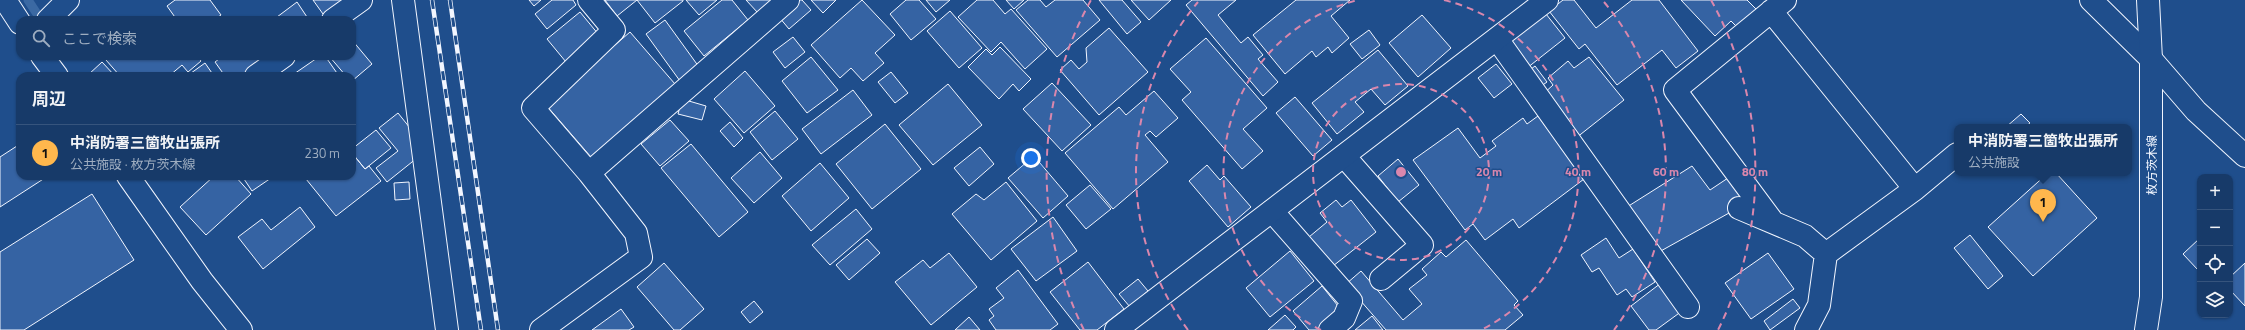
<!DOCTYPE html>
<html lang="ja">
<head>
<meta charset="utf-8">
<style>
  :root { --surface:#173a69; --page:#244571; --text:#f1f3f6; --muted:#9eadc0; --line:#36547d; --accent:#ffb74d }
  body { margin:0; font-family:"Titillium Web","Noto Sans JP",sans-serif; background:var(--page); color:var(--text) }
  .controls { position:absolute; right:12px; bottom:12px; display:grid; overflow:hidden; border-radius:8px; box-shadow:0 1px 3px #0004 }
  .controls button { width:36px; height:36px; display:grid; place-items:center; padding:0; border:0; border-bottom:1px solid var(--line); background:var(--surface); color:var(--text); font:20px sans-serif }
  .you { position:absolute; left:1031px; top:158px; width:14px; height:14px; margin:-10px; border:3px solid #fff; border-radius:50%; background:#1a73e8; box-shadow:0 0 0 6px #1a73e833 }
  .badge { display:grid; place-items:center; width:26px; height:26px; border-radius:50%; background:var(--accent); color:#111; font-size:13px; font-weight:700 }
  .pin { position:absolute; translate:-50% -33px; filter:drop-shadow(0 1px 2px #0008) }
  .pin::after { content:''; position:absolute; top:21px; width:14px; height:12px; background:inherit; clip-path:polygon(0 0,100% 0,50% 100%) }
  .popup { position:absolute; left:1954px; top:124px; width:178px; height:52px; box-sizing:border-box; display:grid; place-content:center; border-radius:8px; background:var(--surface); filter:drop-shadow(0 1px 3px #0005); font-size:13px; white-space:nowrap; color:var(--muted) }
  .popup b { font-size:15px; color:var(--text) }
  .popup::after { content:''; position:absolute; left:50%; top:100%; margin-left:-8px; border:8px solid transparent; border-top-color:var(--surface) }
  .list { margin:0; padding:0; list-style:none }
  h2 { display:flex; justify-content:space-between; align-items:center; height:52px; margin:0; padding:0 16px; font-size:17px }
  h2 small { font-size:13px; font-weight:400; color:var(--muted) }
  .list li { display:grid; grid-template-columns:26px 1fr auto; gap:12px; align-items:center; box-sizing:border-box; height:56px; padding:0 16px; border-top:1px solid var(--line) }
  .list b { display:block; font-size:15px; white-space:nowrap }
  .list p { margin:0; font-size:13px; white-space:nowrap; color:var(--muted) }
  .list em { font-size:13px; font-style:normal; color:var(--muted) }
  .icon { flex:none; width:22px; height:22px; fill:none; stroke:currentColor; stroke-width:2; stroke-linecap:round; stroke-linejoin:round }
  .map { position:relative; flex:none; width:2245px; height:330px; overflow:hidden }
  .search { position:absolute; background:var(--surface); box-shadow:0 1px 3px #0004; left:16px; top:16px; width:340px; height:44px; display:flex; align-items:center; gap:10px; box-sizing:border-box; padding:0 14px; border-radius:12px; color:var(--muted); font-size:15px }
  .panel { position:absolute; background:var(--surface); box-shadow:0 1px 3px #0004; left:16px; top:72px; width:340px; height:108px; border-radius:12px }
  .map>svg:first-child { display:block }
</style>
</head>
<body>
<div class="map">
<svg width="2245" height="330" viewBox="0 0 2245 330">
  <rect width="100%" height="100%" fill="#1f4e8c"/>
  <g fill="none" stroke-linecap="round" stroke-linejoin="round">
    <path stroke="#3b69a3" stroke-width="9" d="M28,0L41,20"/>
  </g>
  <path fill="#3563a3" stroke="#f2f6ff" d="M175,0H210L221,15L214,20H177L167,6Z
    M313,0H342L323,14Z
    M529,0H541L534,6Z
    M552,0H573L576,5L547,29L535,14Z
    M605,0H637L617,16Z
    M637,0H683V1L655,23Z
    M686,0H717L699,15Z
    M722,0H732L748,20L704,56L684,31Z
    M746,0H772L758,13Z
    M798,0H802L811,10L789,29L779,17Z
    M811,0H836L823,13Z
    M862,0L895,35L875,53L884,63L863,81L851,68L840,78L811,45Z
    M906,0H919L936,19L911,40L890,14Z
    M926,0H950L936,12Z
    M977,0H993L1005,14L1011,9L1047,49L1025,69L1001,42L991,52L958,17Z
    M1006,0H1024L1014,9Z
    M1028,0H1040L1046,7L1055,0H1083L1100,20L1057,57L1016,10Z
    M1099,0H1122L1141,22L1127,34Z
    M1131,0H1171L1149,20Z
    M1192,0H1236L1218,15L1241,43L1248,37L1263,55L1258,59L1278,82L1263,96L1186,5Z
    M1296,0H1350L1331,16L1349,38L1332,53L1328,47L1316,57L1312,51L1285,74L1253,35Z
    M1563,0H1574L1596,28L1632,0H1659L1698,51L1676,68L1662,50L1617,85L1585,44L1579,49L1549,11Z
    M1681,0H1747L1757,10L1738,28L1731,21L1715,36Z
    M297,2L309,20H273Z
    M950,11L982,48L959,68L927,31Z
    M580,12L599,35L566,62L547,39Z
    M1546,14L1565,38L1527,68L1506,44Z
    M1422,15L1451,48L1418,77L1389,43Z
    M665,20L699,67L680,81L646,34Z
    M1109,28L1148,72L1099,115L1060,70L1071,60L1079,69L1087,62L1086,48Z
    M1369,30L1380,45L1362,59L1350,44Z
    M630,32L675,84L591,157L546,105Z
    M793,37L805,52L785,68L773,52Z
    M1206,38L1267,108L1243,129L1263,151L1242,169L1182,100L1191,92L1170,69Z
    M352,40L372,64L352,81V76H346L329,56H352Z
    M1000,47L1031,79L1019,91L1013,84L999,99L968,67L986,49L992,55Z
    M1378,50L1408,86L1385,105L1371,89L1355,102L1364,112L1337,134L1312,103Z
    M110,56H197L201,61L188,72L182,65L169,76H120L106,60Z
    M223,56H272L244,76H225L215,62Z
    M320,56H325L339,76H291Z
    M811,57L838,90L807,113L782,81Z
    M1589,57L1624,100L1576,138L1542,95L1553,85L1548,78L1568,61L1574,68Z
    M102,62L115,76H88V75Z
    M205,63L214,76H187Z
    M1496,64L1512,84L1494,98L1478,78Z
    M1535,66L1547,82L1537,89L1526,73Z
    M745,71L775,106L744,133L714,99Z
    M891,72L908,93L895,103L878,82Z
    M1052,83L1091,125L1062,151L1023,109Z
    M948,84L982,125L933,165L899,125Z
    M853,90L872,115L821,154L802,129Z
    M1154,91L1178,118L1156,137L1150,131L1145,135L1168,162L1113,209L1065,153L1119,107L1126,115Z
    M1295,97L1332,140L1313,156L1276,113Z
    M682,99L706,106L702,120L678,114Z
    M775,111L798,139L772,160L750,132Z
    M398,113L414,133L417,158L387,182L376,168L398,151L379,128Z
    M2021,114L2030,123L2025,127H2006Z
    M1538,116L1584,179L1519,228L1513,219L1485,240L1473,224L1465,230L1413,160L1458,128L1480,158L1496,146L1492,141L1523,118L1527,124Z
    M670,120L689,141L660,166L641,144Z
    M730,122L743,138L734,147L720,131Z
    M885,124L921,169L872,209L836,164Z
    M376,130L391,148L365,169L352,153V149Z
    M20,144V176H48L0,207V157Z
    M691,144L748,212L719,237L661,168Z
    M980,147L994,164L969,186L954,168Z
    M760,152L782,178L754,203L731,178Z
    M352,153L365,169L369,166L381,181L336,216L306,179L310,176H352Z
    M1034,156L1068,196L1043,218L1008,178Z
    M1398,159L1419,185L1398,202L1378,176Z
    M820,163L849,198L811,231L782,196Z
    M1207,165L1220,180L1224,176L1251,207L1228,227L1189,181Z
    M1692,166L1710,190L1731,176L1747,203L1659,252L1627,207Z
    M2048,173H2056L2097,218L2033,276L1988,227Z
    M214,176H235L251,194L206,235L180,207Z
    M242,176H274L252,191Z
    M409,182L410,199L395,200L394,183Z
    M1006,182L1037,221L991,260L952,214L976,194L984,200Z
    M1090,185L1111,209L1086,229L1066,205Z
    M92,194L134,260L24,330H0V252Z
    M1336,200L1342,207L1351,200L1376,232L1333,266L1309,237L1327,222L1320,213Z
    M300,207L315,227L263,269L238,237L262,219L271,230Z
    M856,209L872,229L830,265L812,245Z
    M1053,217L1077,251L1036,281L1011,249Z
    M1970,235L2003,276L1988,289L1954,248Z
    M1606,238L1619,258L1633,249L1655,282L1632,297L1626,289L1617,295L1599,268L1592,272L1581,255Z
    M2200,238V268L2198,270L2183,254Z
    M867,239L880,253L849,280L836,265Z
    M1466,240L1518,301L1514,305L1523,315L1505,330H1386L1346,284L1361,271L1403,320L1422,304L1409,289L1427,275L1422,269L1441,252L1446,257Z
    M1290,251L1314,281L1270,317L1246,288Z
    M949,253L977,287L931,325L895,282L923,260L930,268Z
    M1768,253L1794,289L1751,319L1725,283Z
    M1088,262L1124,309L1097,330H1080L1050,292Z
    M664,263L704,309L680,330H674L637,287Z
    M2245,263V306L2230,290V277Z
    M1018,270L1058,324L1050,330H996L989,320L994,316L989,309L1004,298L996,288Z
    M1138,279L1148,291L1130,307L1119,294Z
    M1661,283L1682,311L1656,330H1649L1631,306Z
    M1322,286L1342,311L1318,330H1309L1293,311Z
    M1793,299L1800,308L1770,330L1764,321Z
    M754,301L763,312L750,323L741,312Z
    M621,309L634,327L629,330H592Z
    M1285,315L1296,327L1293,330H1268Z
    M1372,316L1383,330H1355Z
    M969,317L980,330H955Z"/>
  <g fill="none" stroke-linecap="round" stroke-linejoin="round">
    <defs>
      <path id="minor" d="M5,0L20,23
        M403,0L447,330
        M589,0L614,30L533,108L589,173
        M2091,0L2151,59L2196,111L2245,156
        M1771,11L1915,189
        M48,20L68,0
        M333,20L361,0
        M1497,39L1688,307
        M42,56L57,76
        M256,76L284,56
        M1344,156L1422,245L1381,279
        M128,176L202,281L241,330
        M1739,208L1805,236L1826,254L1819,305L1806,330
        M1272,211L1351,301L1344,318L1330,330
        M1773,222L1675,90L1785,0
        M1826,254L1915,189L1957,154
        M541,330L641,257L636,233L589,173L788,0"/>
      <path id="tertiary" d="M1116,330L1547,0"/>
      <path id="secondary" d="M2146,330L2151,297V59L2148,0"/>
    </defs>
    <use href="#minor" stroke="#f2f6ff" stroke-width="24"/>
    <use href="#tertiary" stroke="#f2f6ff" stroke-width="24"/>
    <use href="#secondary" stroke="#f2f6ff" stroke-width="24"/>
    <use href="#minor" stroke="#1f4e8c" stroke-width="22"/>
    <use href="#tertiary" stroke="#1f4e8c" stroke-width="22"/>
    <use href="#secondary" stroke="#1f4e8c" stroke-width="22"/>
    <defs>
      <path id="rail" d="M432,0L481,330
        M450,0L498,330"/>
    </defs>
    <use href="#rail" stroke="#f2f6ff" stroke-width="4.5"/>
    <use href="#rail" stroke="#1f4e8c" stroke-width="3" stroke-dasharray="9" stroke-linecap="butt"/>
  </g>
  <g fill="none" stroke="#da87ad" stroke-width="2" stroke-dasharray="7 5">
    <circle cx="1401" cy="172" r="88"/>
    <path d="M1321 330A177 177 0 0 1 1358 0M1444 0A177 177 0 0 1 1481 330"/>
    <path d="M1188 330A265 265 0 0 1 1198 2M1604 2A265 265 0 0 1 1614 330"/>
    <path d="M1084 330A354 354 0 0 1 1091 0M1711 0A354 354 0 0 1 1718 330"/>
  </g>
  <g text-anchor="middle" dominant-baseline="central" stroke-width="3" stroke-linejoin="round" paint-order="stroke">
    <g font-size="12" fill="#f2f6ff" stroke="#1f4e8c">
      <text transform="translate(2151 165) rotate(-90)">枚方茨木線</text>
    </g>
  </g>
  <circle cx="1401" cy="172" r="6" fill="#da87ad" stroke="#1f4e8c" stroke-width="2"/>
  <g font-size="12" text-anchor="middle" font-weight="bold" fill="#da87ad" stroke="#1f4e8c" stroke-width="3" stroke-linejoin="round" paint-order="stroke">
    <text x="1489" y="176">20 m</text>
    <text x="1578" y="176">40 m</text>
    <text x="1666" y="176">60 m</text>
    <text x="1755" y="176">80 m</text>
  </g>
</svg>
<div class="controls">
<button>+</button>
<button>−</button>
<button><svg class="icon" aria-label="locate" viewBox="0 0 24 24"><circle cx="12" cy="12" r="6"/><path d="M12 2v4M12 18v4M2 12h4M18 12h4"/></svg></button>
<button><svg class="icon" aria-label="layers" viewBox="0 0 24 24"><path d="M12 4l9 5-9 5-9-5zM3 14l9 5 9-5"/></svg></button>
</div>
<div class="you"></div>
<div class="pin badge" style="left:2043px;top:222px">1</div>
<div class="popup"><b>中消防署三箇牧出張所</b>公共施設</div>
<div class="search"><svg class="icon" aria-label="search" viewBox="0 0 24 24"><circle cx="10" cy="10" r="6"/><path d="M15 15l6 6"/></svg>ここで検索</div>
<section class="panel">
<h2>周辺<small></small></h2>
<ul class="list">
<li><span class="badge">1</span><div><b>中消防署三箇牧出張所</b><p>公共施設 · 枚方茨木線</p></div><em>230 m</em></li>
</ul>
</section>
</div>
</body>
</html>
